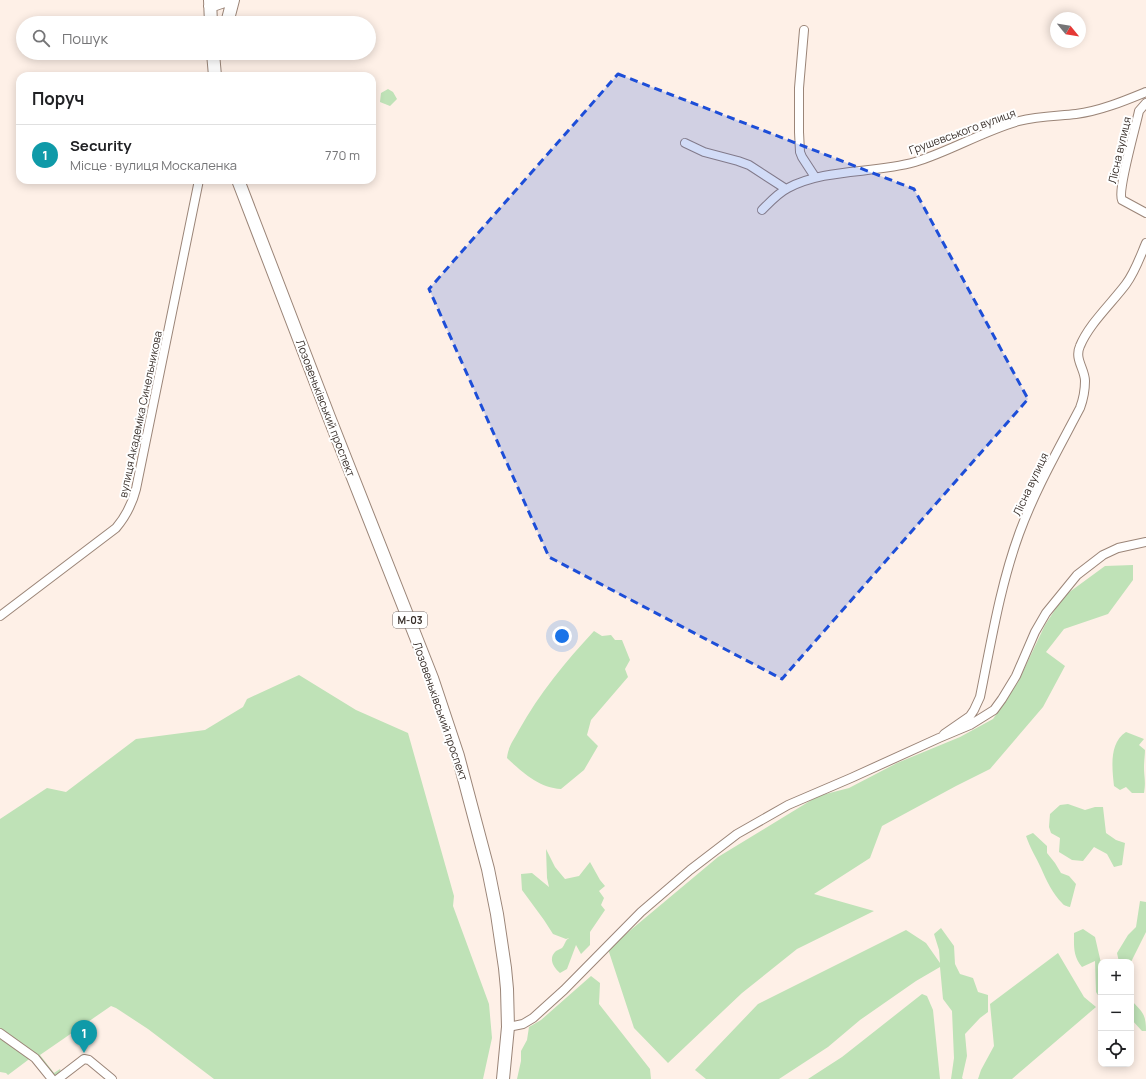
<!DOCTYPE html>
<html lang="uk">
<head>
<meta charset="utf-8">
<style>
  :root { --surface:#fff; --page:#f6f6f6; --text:#202124; --muted:#757577; --line:#e0e0e0; --accent:#0b8043 }
  body { margin:0; font-family:Manrope,sans-serif; background:var(--page); color:var(--text) }
  .controls { position:absolute; right:12px; bottom:12px; display:grid; overflow:hidden; border-radius:8px; box-shadow:0 2px 10px #0003 }
  .controls button { width:36px; height:36px; display:grid; place-items:center; padding:0; border:0; border-bottom:1px solid var(--line); background:var(--surface); color:var(--text); font:20px sans-serif }
  .compass { position:absolute; left:1050px; top:12px; width:36px; height:36px; border-radius:50%; background:var(--surface); box-shadow:0 2px 10px #0003; rotate:120deg }
  .you { position:absolute; left:562px; top:636px; width:14px; height:14px; margin:-10px; border:3px solid #fff; border-radius:50%; background:#1a73e8; box-shadow:0 0 0 6px #1a73e833 }
  .badge { display:grid; place-items:center; width:26px; height:26px; border-radius:50%; background:var(--accent); color:#fff; font-size:13px; font-weight:700 }
  .pin { position:absolute; translate:-50% -33px; filter:drop-shadow(0 1px 2px #0008) }
  .pin::after { content:''; position:absolute; top:21px; width:14px; height:12px; background:inherit; clip-path:polygon(0 0,100% 0,50% 100%) }
  .list { margin:0; padding:0; list-style:none }
  h2 { display:flex; justify-content:space-between; align-items:center; height:52px; margin:0; padding:0 16px; font-size:17px }
  h2 small { font-size:13px; font-weight:400; color:var(--muted) }
  .list li { display:grid; grid-template-columns:26px 1fr auto; gap:12px; align-items:center; box-sizing:border-box; height:60px; padding:0 16px; border-top:1px solid var(--line) }
  .list b { display:block; font-size:15px; white-space:nowrap }
  .list p { margin:0; font-size:13px; white-space:nowrap; color:var(--muted) }
  .list em { font-size:13px; font-style:normal; color:var(--muted) }
  .icon { flex:none; width:22px; height:22px; fill:none; stroke:currentColor; stroke-width:2; stroke-linecap:round; stroke-linejoin:round }
  .map { position:relative; flex:none; width:1146px; height:1079px; overflow:hidden }
  .search { position:absolute; background:var(--surface); box-shadow:0 2px 10px #0003; left:16px; top:16px; width:360px; height:44px; display:flex; align-items:center; gap:10px; box-sizing:border-box; padding:0 14px; border-radius:22px; color:var(--muted); font-size:15px }
  .panel { position:absolute; background:var(--surface); box-shadow:0 2px 10px #0003; left:16px; top:72px; width:360px; height:112px; border-radius:12px }
  .map>svg:first-child { display:block }
</style>
</head>
<body>
<div class="map">
<svg width="1146" height="1079" viewBox="0 0 1146 1079">
  <rect width="100%" height="100%" fill="#fef0e7"/>
  <path fill="#bfe2b7" d="M388,89L393,92L397,99L390,106L380,102L381,93Z
    M1133,565V580L1108,614L1064,629L1046,652L1065,666L1043,707L990,769L956,786L882,826L870,858L814,894L874,911L797,949L742,993L668,1063L634,1028L608,949L718,857L818,796L849,788L897,763L960,737L993,719L1018,682L1045,625L1064,596L1105,566Z
    M594,631L602,636L611,635L615,640H622L630,660L625,669L628,677L591,720L587,735L598,746L584,770L561,789C539,788 522,772 507,758C508,747 513,741 519,730C539,694 566,661 594,631Z
    M299,675L356,710L408,733L454,896L453,906L489,1004L492,1038L483,1079H214L148,1029L116,1008L111,1006L40,1055L54,1073L60,1069L61,1072L57,1075H53L32,1057L8,1075L6,1073L0,1072V819L47,788L66,792L136,739L205,730L243,707L247,699Z
    M1126,732L1144,739L1139,745L1145,750C1145,755 1144,761 1144,767C1144,778 1146,780 1144,793H1132L1126,787L1120,790L1114,786C1112,768 1109,743 1126,732Z
    M1068,804L1085,810L1095,807H1103L1106,833L1116,840L1125,843L1122,865L1114,867L1107,854L1094,847L1083,861L1072,860L1059,852L1060,838L1051,833L1049,827L1050,814L1060,805Z
    M1033,833L1047,846V853L1055,863L1061,873L1069,876L1076,884L1070,907C1067,906 1064,906 1062,903C1053,894 1046,880 1041,868C1036,857 1030,848 1026,836Z
    M546,849L555,867L565,879L579,876L590,862L600,880L605,886L599,891L604,898L601,905L605,910L590,932V945L581,954L576,945L567,969L560,973C553,967 548,958 556,951C558,950 560,949 562,948C565,945 565,940 569,938L566,939L553,934L544,920L522,890L521,874L532,873L549,887L547,878Z
    M1140,901L1146,902V932L1131,962H1119L1117,953L1128,935L1136,927Z
    M941,928L954,946L955,964L960,974L973,978L978,992L988,995V1012L980,1018L965,1034L967,1056L962,1078L963,1079H951L954,1058L952,1011L943,999L940,967L916,981L860,1020L828,1047L779,1079H706L695,1070L758,1004L906,930L926,943L940,963L939,950L934,934Z
    M1083,929L1095,937L1101,963V1000L1096,992L1095,961L1082,967C1073,956 1074,947 1074,933Z
    M1058,953L1084,997L1096,1007L1012,1079H978L981,1070L994,1046L990,1004Z
    M591,976L600,983L599,1004L650,1069L651,1079H517L521,1061V1051L527,1040L529,1027L541,1020Z
    M922,994L927,996L933,1010L940,1079H808L842,1057Z
    M1131,1000C1142,1012 1146,1013 1146,1031H1142L1131,1019Z"/>
  <g fill="none" stroke-linecap="round" stroke-linejoin="round">
    <defs>
      <path id="minor" d="M804,30L799,88V132L800,152L802,157L815,177
        M1146,103L1139,111C1136,126 1117,191 1122,200L1146,213
        M685,143L704,152L738,161L749,165L786,189
        M762,210C770,202 778,193 788,188C826,168 873,174 915,162C951,151 983,131 1019,121C1038,116 1058,116 1076,114C1100,111 1124,101 1146,92
        M0,616L116,528C126,516 132,505 136,489L199,180
        M944,734L970,716L974,710L980,697C991,643 1000,586 1019,534C1035,490 1058,450 1080,408C1083,400 1085,391 1085,381C1085,369 1074,359 1080,346C1089,324 1111,304 1126,284C1135,272 1140,257 1146,243
        M508,1027L523,1024L533,1018L564,990L641,912L690,870L737,834L788,805L851,778L939,738L970,725L994,710L1002,699L1016,676L1035,632L1046,613L1077,575L1103,555L1118,548L1146,542
        M0,1033L35,1058L52,1079
        M58,1079L84,1059L89,1060L112,1079"/>
      <path id="highway" d="M210,0L211,23
        M210,6L227,0
        M227,23L233,0
        M213,53L215,76
        M238,180L329,417L432,678L458,756L488,869L497,914L505,968L507,989L508,1027L503,1079"/>
    </defs>
    <use href="#minor" stroke="#9b8578" stroke-width="10"/>
    <use href="#highway" stroke="#9b8578" stroke-width="14"/>
    <use href="#minor" stroke="#fff" stroke-width="8"/>
    <use href="#highway" stroke="#fff" stroke-width="12"/>
  </g>
  <path fill="#1d4ed8" fill-opacity="0.2" stroke="#1d4ed8" stroke-width="3" stroke-dasharray="8 5" stroke-linejoin="round" d="M618,74L914,189L1028,399L782,679L549,557L429,289Z"/>
  <g text-anchor="middle" dominant-baseline="central" stroke-width="4" stroke-linejoin="round" paint-order="stroke">
    <rect fill="#fff" stroke="#746d6a" stroke-width="1" x="393" y="612" width="34" height="16" rx="3"/>
    <g font-size="10" font-weight="bold" fill="#382f2a">
      <text x="410" y="620">М-03</text>
    </g>
    <g font-size="11" fill="#382f2a" stroke="#fff">
      <text transform="translate(962 131) rotate(-20)">Грушевського вулиця</text>
      <text transform="translate(1119 150) rotate(-77)">Лісна вулиця</text>
      <text transform="translate(326 408) rotate(69)">Лозовеньківський проспект</text>
      <text transform="translate(140 414) rotate(-78)">вулиця Академіка Синельникова</text>
      <text transform="translate(1030 484) rotate(-65)">Лісна вулиця</text>
      <text transform="translate(441 711) rotate(71)">Лозовеньківський проспект</text>
    </g>
  </g>
</svg>
<div class="controls">
<button>+</button>
<button>−</button>
<button><svg class="icon" aria-label="locate" viewBox="0 0 24 24"><circle cx="12" cy="12" r="6"/><path d="M12 2v4M12 18v4M2 12h4M18 12h4"/></svg></button>
</div>
<svg class="compass" viewBox="-18 -18 36 36"><path d="M0-13l5 13h-10z" fill="#e53935"/><path d="M0 13l5-13h-10z" fill="#757577"/></svg>
<div class="you"></div>
<div class="pin badge" style="left:84px;top:1053px;background:#0f9aa8">1</div>
<div class="search"><svg class="icon" aria-label="search" viewBox="0 0 24 24"><circle cx="10" cy="10" r="6"/><path d="M15 15l6 6"/></svg>Пошук</div>
<section class="panel">
<h2>Поруч<small></small></h2>
<ul class="list">
<li><span class="badge" style="background:#0f9aa8">1</span><div><b>Security</b><p>Місце · вулиця Москаленка</p></div><em>770 m</em></li>
</ul>
</section>
</div>
</body>
</html>
